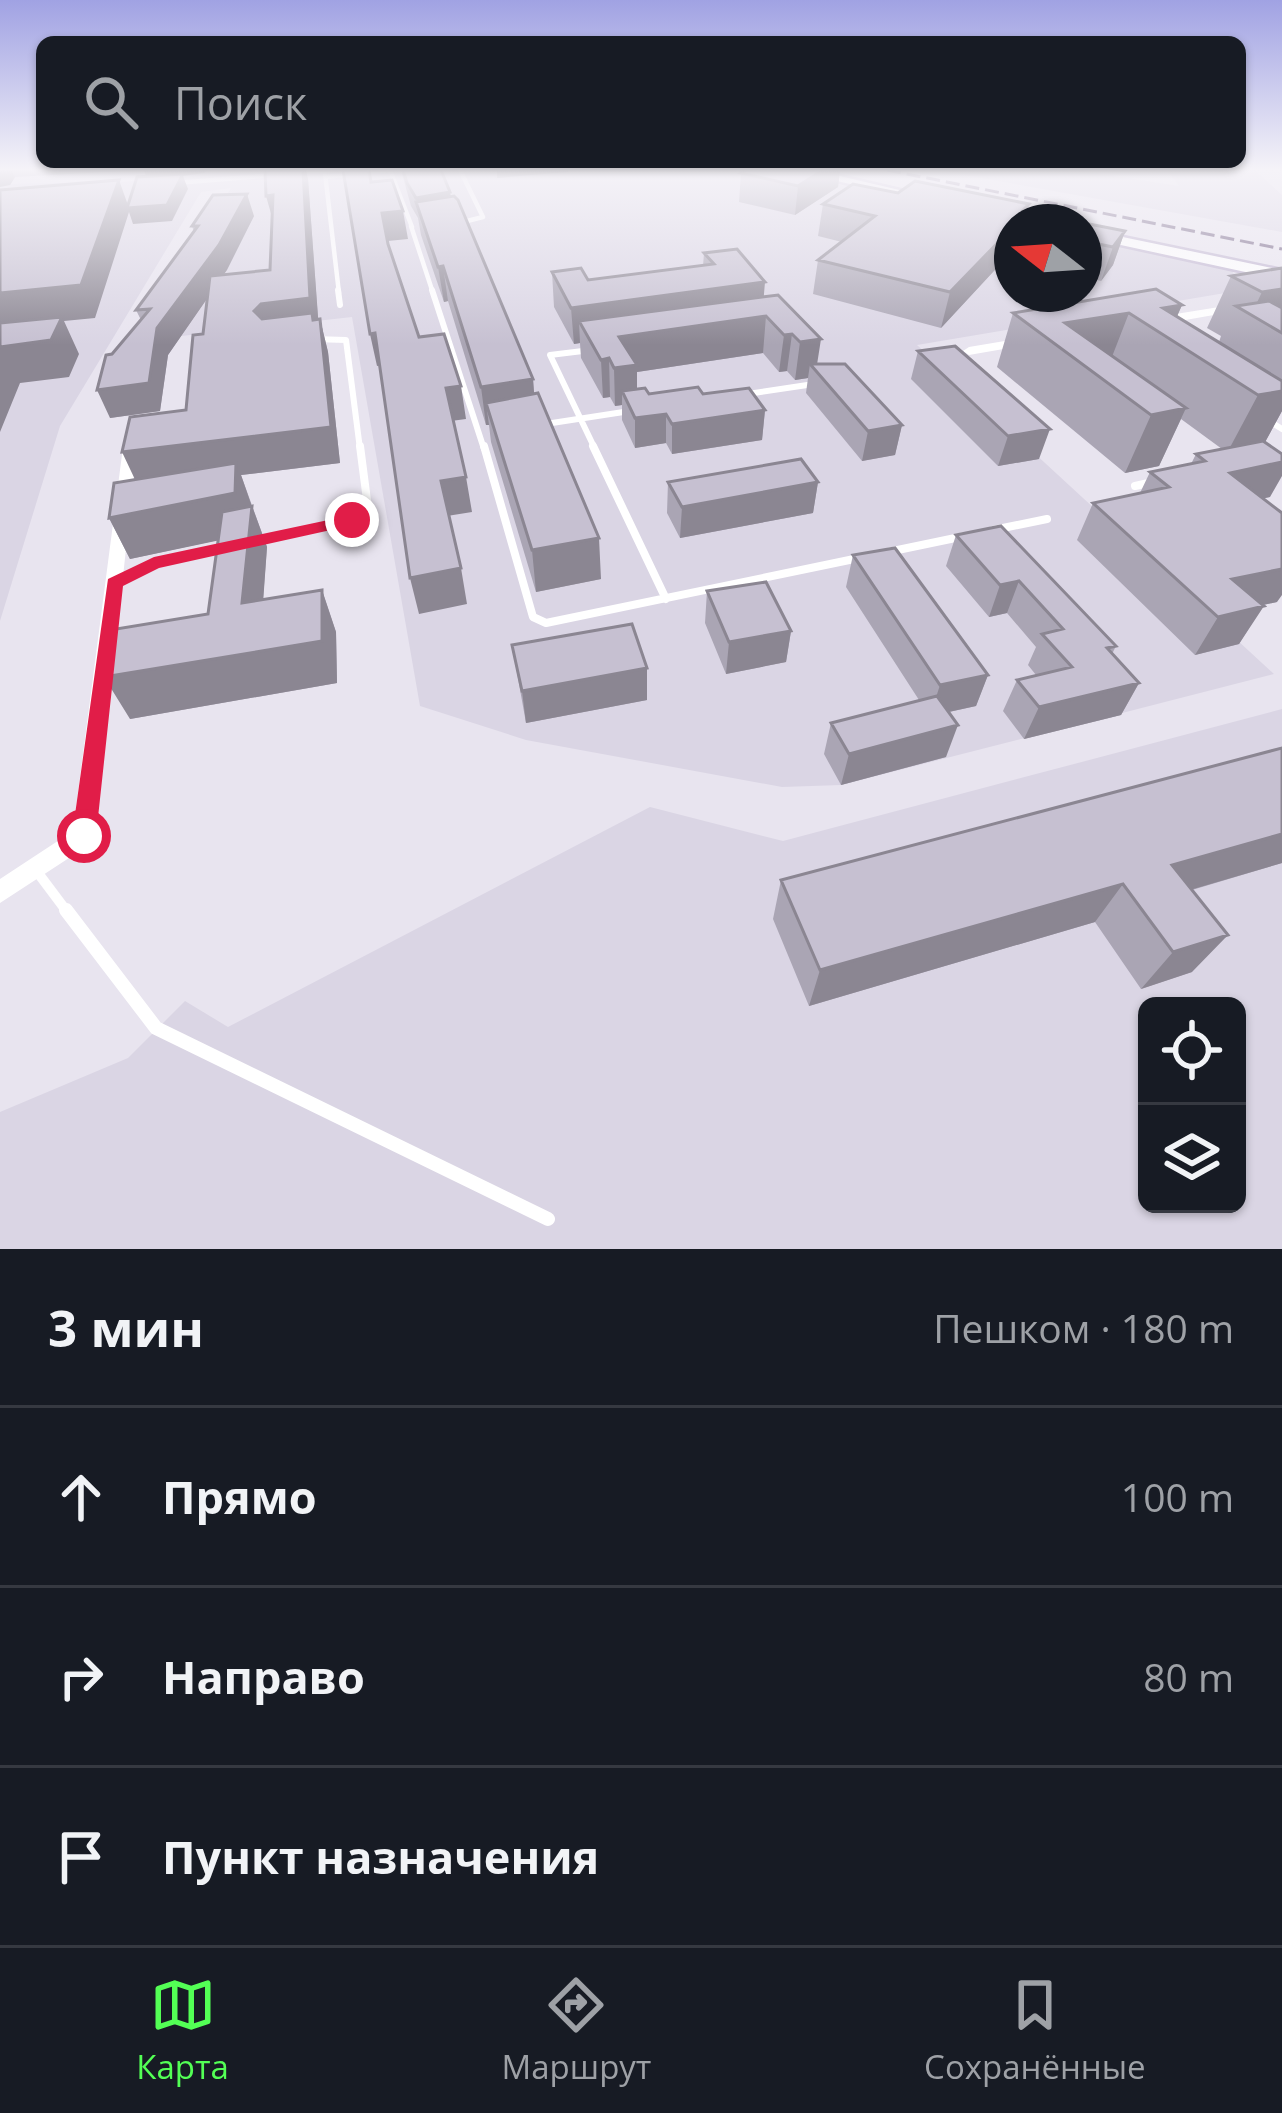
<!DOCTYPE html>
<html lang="ru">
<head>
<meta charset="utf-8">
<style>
  :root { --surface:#171b24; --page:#242831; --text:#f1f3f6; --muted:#9ea1a6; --line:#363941; --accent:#53ff55 }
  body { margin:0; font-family:"Open Sans",sans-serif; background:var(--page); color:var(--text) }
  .controls { position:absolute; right:36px; bottom:36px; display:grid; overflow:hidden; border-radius:18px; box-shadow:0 3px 9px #0004 }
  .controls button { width:108px; height:108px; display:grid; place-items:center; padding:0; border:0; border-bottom:3px solid var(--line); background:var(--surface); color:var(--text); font:60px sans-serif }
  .compass { position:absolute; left:994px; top:204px; width:108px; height:108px; border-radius:50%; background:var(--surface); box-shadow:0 3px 9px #0004; rotate:287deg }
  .stop { position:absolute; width:36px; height:36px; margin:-27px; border:9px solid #e11d48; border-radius:50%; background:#fff }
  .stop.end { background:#e11d48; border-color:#fff; box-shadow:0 3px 12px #0008 }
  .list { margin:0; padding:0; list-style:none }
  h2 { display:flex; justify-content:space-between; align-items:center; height:156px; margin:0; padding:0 48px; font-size:51px }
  h2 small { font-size:39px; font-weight:400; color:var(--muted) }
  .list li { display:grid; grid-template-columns:78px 1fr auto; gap:36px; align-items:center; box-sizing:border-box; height:180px; padding:0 48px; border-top:3px solid var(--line) }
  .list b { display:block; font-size:45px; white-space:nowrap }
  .list em { font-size:39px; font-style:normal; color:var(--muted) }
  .icon { flex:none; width:66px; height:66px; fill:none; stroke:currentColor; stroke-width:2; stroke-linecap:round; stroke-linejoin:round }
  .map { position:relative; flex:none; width:1282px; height:1249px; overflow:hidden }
  .search { position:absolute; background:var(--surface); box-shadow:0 3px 9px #0004; left:36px; right:36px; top:36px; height:132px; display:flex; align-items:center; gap:30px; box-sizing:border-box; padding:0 42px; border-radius:18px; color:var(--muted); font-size:45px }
  .sheet { height:696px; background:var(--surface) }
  nav { display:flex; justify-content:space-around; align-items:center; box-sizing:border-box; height:168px; border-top:3px solid var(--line); background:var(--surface); font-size:33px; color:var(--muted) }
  nav a { display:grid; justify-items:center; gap:6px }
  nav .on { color:var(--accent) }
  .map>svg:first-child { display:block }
</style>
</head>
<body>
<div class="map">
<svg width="1282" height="1249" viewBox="0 0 1282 1249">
  <rect width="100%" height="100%" fill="#e8e4ef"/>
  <path fill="#dad5e4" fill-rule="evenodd" d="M265,170H771L1013,222L1012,294H1084V237L1231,269L1243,290L917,345L1274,674L841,785L782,787L526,740L420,706L352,317L136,341L231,188L201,192L60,426L0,621V184L122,182Z
    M937,170H1075L1179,186L1167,170H1255L1282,195V232Z
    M1282,709V1249H0V1112L128,1058L185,1001L228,1027L650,807L783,841ZM1147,1006H1237V1204H1147Z"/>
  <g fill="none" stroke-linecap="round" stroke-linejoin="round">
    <defs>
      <path id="secondary" d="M790,170H814L938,199L931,203Z
        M1084,229L1282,270V280L1084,237Z"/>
    </defs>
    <use href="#secondary" stroke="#c1b6d1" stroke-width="5"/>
    <path stroke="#fff" stroke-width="4.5" d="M296,173L332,170
      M325,173L339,293
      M325,177L390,170L412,227
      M176,183L273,175
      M459,223L483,217L460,170
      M411,226L433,293"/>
    <path stroke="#fff" stroke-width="6" d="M338,290L340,305
      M432,290L484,449
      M313,339L346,340L360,449
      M591,350L550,355L595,449
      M741,395L814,384
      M1266,419L1282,429
      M539,425L630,411"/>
    <path stroke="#fff" stroke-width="8" d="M484,446L533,617L546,623L859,558
      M593,446L666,599
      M1135,486L1153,482
      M993,530L1047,519
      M253,542L352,520L368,508L360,446
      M888,552L965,536
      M116,582L154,563L225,548"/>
    <path stroke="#fff" stroke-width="10" d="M35,869L68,913"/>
    <path stroke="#fff" stroke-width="14" d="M66,910L156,1028L548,1219"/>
    <path fill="#fff" fill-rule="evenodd" d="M1282,297V303L1157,325L1151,321L1157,317Z
      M1023,338L1029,342L1027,345L969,355L963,351L969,347Z
      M130,443L137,447L95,836L92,843L0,903V879L73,831L123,447Z"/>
    <use href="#secondary" fill="#fff" fill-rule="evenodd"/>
    <path stroke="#6d5c7f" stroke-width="3" stroke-dasharray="14 6" stroke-linecap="butt" d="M887,170L1282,249"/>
  </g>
  <path fill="#aaa5b4" d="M0,170H143L15,177L10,185Z
    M401,170H441L451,197L533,379L534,394L601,579L536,592L491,442L489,425H486L448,301L444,302L421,235L418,218L411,206Z
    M746,170H840L838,187L795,215L739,202L741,173Z
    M308,179L318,319H320L328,352L340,463L241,475L267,547L263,599L322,590L336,632L337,683L130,719L208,614L218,540L130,559L109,518L134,479L186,410L203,334L208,297L168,355L160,411L110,418L112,354L141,320L136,310L194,232L192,226L254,216L223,274L270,270Z
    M898,193L1029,204L1027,211L1012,222V261L1005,259L941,328L813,294L818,260L842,242L818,236L823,204Z
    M1084,223L1125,231L1113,265L1101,281L1084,277Z
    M704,253L764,297L817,364L902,425L895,455L862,461L806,393L808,378L795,380L787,371L779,372L763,353L637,372V389L649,394H703L765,410L762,440L672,454L666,443L635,448L622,420V405L615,406L610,397L603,398L581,358L580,343L574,344L554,307L552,272L588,280L703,266Z
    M1282,268V411L1265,442L1270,497L1263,498L1277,602L1263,605L1239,644L1195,655L1077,540L1093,503L1140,493L1150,472L1191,464L1196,454L1222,449L1181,419L1159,466L1125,473L997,367L1013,313L1182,305L1177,316L1219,342L1221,336L1207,328L1231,276Z
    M918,351L1039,459L998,466L911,379Z
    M668,482H818L813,513L680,538L667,513Z
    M956,535L1116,646L1112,654L1139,683L1121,715L1024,739L1003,711L1017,680L1036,675L1028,665L1036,647L1007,613L989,617L946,566Z
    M853,555L988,675L976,706L949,712L946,757L841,785L824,754L831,723L919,700L846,587Z
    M707,591L791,631L786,662L726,674L705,623Z
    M512,645L647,700L526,723Z
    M1282,748V863L1192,890V972L1141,989L1095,922L809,1006L773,919L781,880Z"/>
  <path fill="#8b8692" d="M0,170H11L15,177L10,185L0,187Z
    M144,170H207L204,173L183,176L188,189L172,221L133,224L129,212L95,318L64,321L79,354L69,377L20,383L0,432V293L119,180L129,208L147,179Z
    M303,170H306L308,179L319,330L271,337L254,311L261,304Z
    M497,170H568V172L497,178Z
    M823,170H840L838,187L795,215L798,186Z
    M450,192L454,215L418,210L416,198Z
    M247,194L254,216L227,270L168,355L160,411L110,418L97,390L157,328Z
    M273,195L274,224L266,196Z
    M403,211L408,239L388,241L382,213Z
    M1012,228L1005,259L941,328L950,292Z
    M1125,231L1113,265L1101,281L1113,247Z
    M443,266L448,301L444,302L438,267Z
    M765,282L762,317L766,316L763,353L637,372V403L622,391V405L615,406L614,368L620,367L579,321L580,343L574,344L571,308Z
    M1282,289V332L1251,315L1262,292Z
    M1182,305L1168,337L1163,308Z
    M1129,313L1108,367L1065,323Z
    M320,319L328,352L340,463L241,475L251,504V511L252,506L267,547L260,645L242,603L249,534L130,559L109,518L139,488L122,452Z
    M375,333L382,365L377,366L370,334Z
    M792,334L787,371L779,372L784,335Z
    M821,339L816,371L810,364L808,378L795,380L800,342Z
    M609,358L610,397L603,398L601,360Z
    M533,379L536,418L486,403L489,425H486L481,387Z
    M461,386L466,419L451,421L446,388Z
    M1282,391V411L1263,446L1227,453L1258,395Z
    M1186,408L1159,466L1125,473L1151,415Z
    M765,410L762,440L672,454V424Z
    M666,414V443L635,448V418Z
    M902,425L895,455L862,461L868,431Z
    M1050,429L1039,459L998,466L1008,436Z
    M1282,462V476L1270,497L1210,510L1230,473Z
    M466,477L472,512L447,516L441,481Z
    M818,482L813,513L680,538L682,507Z
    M599,538L601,579L536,592L532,550Z
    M1282,567V595L1277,602L1216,615L1232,579Z
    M461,568L467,604L419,614L410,578Z
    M1019,581L1007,613L989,617L1000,585Z
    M322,590L336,632L337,683L130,719L104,677Z
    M1264,606L1239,644L1195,655L1218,617Z
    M791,631L786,662L726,674L729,642Z
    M647,668V700L526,723L522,691Z
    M988,675L976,706L930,716L940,685Z
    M1139,683L1121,715L1024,739L1039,707Z
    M958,725L946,757L841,785L849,754Z
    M1282,834V863L1142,904L1172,865Z
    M1123,884L1095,922L809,1006L820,970Z
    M1228,935L1192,972L1141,989L1173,952Z"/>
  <path fill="#c6c0d1" stroke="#8b8692" stroke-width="3" d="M265,170H303L310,298L261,304L254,311L262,319L312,313L313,320L320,319L331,427L122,452L130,417L186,410L193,335L203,334L210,276L270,270L273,195L266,196Z
    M343,170H369L371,182L392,180L403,211L382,213L388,244L419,337L444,334L461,386L446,388L466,477L441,481L461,568L410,578L375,333L370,334Z
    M403,170H441L450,192L416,198L407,183Z
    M746,170H823L798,186L741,173Z
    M183,174L167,205L127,208L137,177Z
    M119,180L81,285L0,293V190Z
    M915,181L1029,204L1023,210L1079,222H1012V228L950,292L818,260L875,216L823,204L853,184L898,193Z
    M247,194L219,245L157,328L149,383L97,390L106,355L112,354L150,309L136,310L198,226H192L213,195Z
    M454,196L458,200L533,379L481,387L443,266L438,267L416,202Z
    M1084,223L1125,231L1113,247L1084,241Z
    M737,249L765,282L571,308L552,272L581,268L588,280L714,264L704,253Z
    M1282,268V289L1262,292L1231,276Z
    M1156,289L1182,305L1163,308L1282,381V391L1258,395L1129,313L1065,323L1186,408L1151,415L1013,313Z
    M778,295L821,339L800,342L792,334L784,335L766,316L619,337L637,365L614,368L609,358L601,360L579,321Z
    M1269,301L1282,308V333L1236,306Z
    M62,317L51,340L0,347V323Z
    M955,346L1050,429L1008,436L918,351Z
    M810,364H845L902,425L868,431Z
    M698,387L703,394L749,388L765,410L672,424L666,414L635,418L622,391L645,388L649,394Z
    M538,393L599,538L532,550L486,403Z
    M1263,441L1282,454V462L1230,473L1282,513V569L1232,579L1264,606L1218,617L1093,503L1169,487L1150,472L1205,461L1196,454Z
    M801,459L818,482L682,507L668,482Z
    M236,463L235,493L109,518L114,483Z
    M252,506L242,603L322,590V641L104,677L116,629L208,614L222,512Z
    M1001,526L1116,646L1107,648L1139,683L1039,707L1017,680L1072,667L1042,634L1063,629L1019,581L1000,585L956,535Z
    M895,548L988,675L940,685L853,555Z
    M766,582L791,631L729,642L707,591Z
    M632,624L647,668L522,691L512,645Z
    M937,696L958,725L849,754L831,723Z
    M1282,748V834L1172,865L1228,935L1173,952L1123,884L820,970L781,880Z"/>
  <linearGradient id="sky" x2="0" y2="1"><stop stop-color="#a0a2e3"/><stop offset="0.49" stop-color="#f5f3f8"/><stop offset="1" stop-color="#f5f3f8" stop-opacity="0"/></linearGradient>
  <rect width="1282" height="345" fill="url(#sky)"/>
  <path fill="#e11d48" d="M352,515L358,517V524L159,568L123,586L96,836L84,847L76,844L72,836L108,579L154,557Z"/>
</svg>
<div class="controls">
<button><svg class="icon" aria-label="locate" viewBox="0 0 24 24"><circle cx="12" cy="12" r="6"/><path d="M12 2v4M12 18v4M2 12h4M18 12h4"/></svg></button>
<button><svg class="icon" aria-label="layers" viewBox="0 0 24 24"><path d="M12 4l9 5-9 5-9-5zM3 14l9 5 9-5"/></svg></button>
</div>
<svg class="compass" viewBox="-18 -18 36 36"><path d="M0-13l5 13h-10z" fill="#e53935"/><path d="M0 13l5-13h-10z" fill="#9ea1a6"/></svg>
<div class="stop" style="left:84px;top:836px"></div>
<div class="stop end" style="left:352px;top:520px"></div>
<div class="search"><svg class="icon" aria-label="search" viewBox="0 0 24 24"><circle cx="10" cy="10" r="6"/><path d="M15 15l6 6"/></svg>Поиск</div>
</div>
<section class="sheet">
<h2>3 мин<small>Пешком · 180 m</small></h2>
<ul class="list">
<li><svg class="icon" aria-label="ahead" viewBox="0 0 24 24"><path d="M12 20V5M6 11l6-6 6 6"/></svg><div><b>Прямо</b></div><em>100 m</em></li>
<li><svg class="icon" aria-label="right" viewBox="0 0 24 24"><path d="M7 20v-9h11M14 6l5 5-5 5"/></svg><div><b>Направо</b></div><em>80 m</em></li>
<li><svg class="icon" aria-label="arrive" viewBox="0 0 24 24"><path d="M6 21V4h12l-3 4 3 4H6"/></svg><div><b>Пункт назначения</b></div></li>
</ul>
</section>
<nav>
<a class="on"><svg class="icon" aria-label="map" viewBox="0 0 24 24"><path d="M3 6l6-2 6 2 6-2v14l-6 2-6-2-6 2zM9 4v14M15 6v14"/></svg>Карта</a>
<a><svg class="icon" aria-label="directions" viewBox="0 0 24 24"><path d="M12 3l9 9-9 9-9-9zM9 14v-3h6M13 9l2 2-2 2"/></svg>Маршрут</a>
<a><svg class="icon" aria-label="saved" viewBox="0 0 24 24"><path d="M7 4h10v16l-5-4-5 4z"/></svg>Сохранённые</a>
</nav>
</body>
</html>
